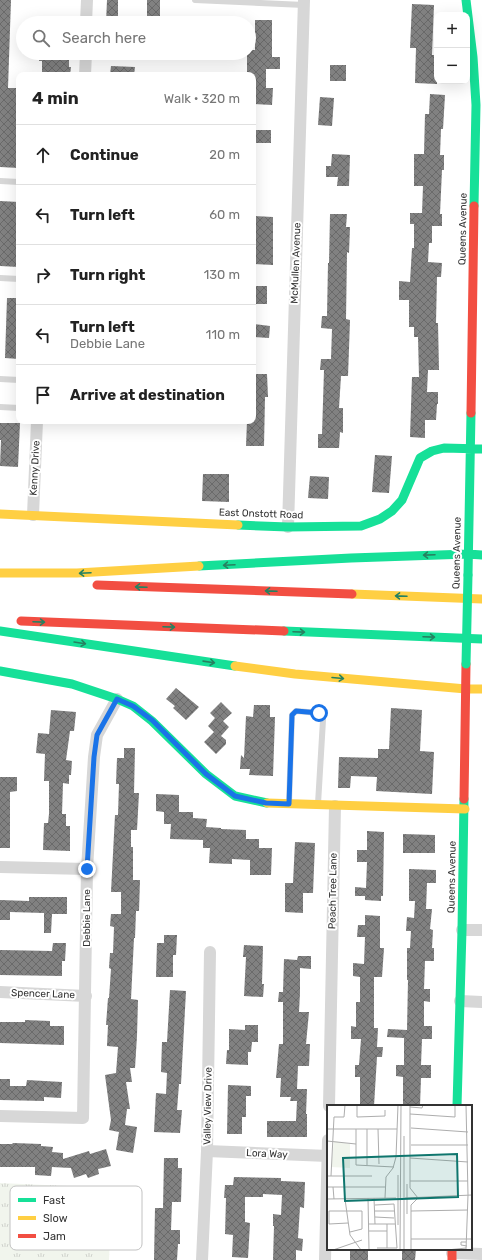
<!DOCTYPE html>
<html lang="en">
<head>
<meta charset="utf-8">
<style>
  :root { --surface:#fff; --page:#f6f6f6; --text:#222; --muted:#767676; --line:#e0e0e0 }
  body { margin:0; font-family:Rubik,sans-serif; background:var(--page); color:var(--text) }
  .controls { position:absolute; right:12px; top:12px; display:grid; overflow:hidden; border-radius:8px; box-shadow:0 4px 16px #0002 }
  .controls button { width:36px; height:36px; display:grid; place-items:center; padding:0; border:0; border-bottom:1px solid var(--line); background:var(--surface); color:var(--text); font:20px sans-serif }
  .stop { position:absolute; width:12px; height:12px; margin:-9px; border:3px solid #1a73e8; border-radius:50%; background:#fff }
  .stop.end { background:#1a73e8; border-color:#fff; box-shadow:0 1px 4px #0008 }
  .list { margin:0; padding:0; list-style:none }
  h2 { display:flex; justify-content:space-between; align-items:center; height:52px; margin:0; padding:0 16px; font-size:17px }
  h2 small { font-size:13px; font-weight:400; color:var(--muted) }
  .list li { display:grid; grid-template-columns:26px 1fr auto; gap:12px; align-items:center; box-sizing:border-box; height:60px; padding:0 16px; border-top:1px solid var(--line) }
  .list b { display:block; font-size:15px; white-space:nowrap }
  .list p { margin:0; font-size:13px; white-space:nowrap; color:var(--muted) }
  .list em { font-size:13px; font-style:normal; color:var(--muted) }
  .icon { flex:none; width:22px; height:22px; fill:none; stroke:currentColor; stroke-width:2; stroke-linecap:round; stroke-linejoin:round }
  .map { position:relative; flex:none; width:482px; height:1260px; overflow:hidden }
  .search { position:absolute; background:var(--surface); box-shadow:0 4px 16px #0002; left:16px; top:16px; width:240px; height:44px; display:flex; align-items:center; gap:10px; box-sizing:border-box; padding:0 14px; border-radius:22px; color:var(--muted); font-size:15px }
  .panel { position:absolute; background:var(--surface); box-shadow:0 4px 16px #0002; left:16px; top:72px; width:240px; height:352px; border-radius:8px }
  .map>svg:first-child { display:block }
</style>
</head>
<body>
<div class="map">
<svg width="482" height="1260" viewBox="0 0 482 1260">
  <defs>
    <pattern id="park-tufts" width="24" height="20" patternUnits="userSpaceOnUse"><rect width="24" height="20" fill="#f1f5ed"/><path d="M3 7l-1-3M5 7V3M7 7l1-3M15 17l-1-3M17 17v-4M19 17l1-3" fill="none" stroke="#cfd2cc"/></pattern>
    <pattern id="building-cross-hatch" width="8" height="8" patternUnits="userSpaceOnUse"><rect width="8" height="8" fill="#818181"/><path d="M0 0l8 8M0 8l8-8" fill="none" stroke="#6a6a6a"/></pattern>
  </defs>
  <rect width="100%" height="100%" fill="#fff"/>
  <path fill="url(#park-tufts)" d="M0,1183L112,1188L109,1260H0Z"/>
  <path fill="url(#building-cross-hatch)" d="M0,0H11L8,88H19V168L0,167Z
    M107,0H118V23H106Z
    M147,0H160V23H147Z
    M412,4L434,5L432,55H437V84L415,83L416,48H410Z
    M255,20H272V57H280V69H266V88H273L272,105L253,104V74H247V53H249V50H255Z
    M39,53H69V67H71L70,75H42V61H39Z
    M330,65H346V81H330Z
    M111,66L135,67L134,75H110Z
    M430,94L445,95L443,129H441L440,155H444V170H442L440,214H442V226H432V243H429L428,262L442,263L441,277H437L436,323H438L439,370H428L427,392H438V404H437L436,420H425V438L410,437L412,377H419L418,337H414V327H409V300H399V281L410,282L412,248H414V224H410V213H422L423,186H414V154H424L425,114H429Z
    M320,97L334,98L332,126L318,125Z
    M253,130H271V143H253Z
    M332,154L350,155L349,186H337L338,177H326V166H331Z
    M0,201L19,202V267L0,266Z
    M330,214H347L346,227H350L349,253L347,252L346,319L350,320L349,349L348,376H341L339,408H343V433L340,432L339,448H318V434H322L324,370H320L321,359H331L332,329L321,328L322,316H327L328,263H329Z
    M253,216L273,217V265L253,264Z
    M253,286H267V304H253Z
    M7,298H19V359L5,358Z
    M253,324L270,326L269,338L253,337Z
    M253,374H267L268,397H265L264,446H246L247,421H253Z
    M0,423H20L18,467L0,466L1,440H0Z
    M375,455L392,456L389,493L372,492Z
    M203,474H229V502L202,501Z
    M310,476L329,477L328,499L308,498Z
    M176,688L199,707L186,720L173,708L175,706L166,699Z
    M221,702L232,713L223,721L229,727L221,736L226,740V744L216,754L204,742L214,732L208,726L215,718L210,713Z
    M254,705H270V717H275L273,776L249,775L250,769H240L241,755L244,758L246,716L253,717Z
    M391,708L422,710L420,751L434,752L432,794L376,791L377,777L351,776L350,788H338L339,757L378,758V749H389Z
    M51,710L76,712L74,731H70L66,760L72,761L71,775H69V784L63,783L62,814H66V826H70V851L43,850L44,823H48L49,814V781H44L45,754L36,753L38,733L49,734Z
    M124,748H135L134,793H139L137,830H131V847H133V880H140L139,911H136L135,938H134L131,999L138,1000L137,1036L135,1068H130L132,1082H126L130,1109H127L125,1125L137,1127L133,1153L116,1150L119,1132L109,1130L111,1120L105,1075L116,1073L118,1047L107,1046L108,1025H106L108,998H109L111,969L109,968L110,953H113L114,927L110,926L111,914H121V892H111L115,815H118L119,784H116L117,758H124Z
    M0,777H17V791L10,792V848H0Z
    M156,794L179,795V812H193V818L207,819L206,827L221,828V829L246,830V839H259V848H272L271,875H250V860L232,859V864L209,863L210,848H203V840L170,839L171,824H164V812L156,811Z
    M367,831L384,832L383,896H381V901L365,900V896H355V887L366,888L367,862H357V850H367Z
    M403,834L435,835V853H403Z
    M295,842L315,843L313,893H303V913L285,912V883H293Z
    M409,869L436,870V883H427L426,909H432L430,929L433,930L432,948H434V961H425L424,989H430V1002L424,1001V1026H432V1039H422L421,1065H431V1078H421L420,1106H403V1077L396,1076V1065H404V1038L387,1037L388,1029L407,1030L408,980H407V948H410L411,931H406L407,917L414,918L415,901H409Z
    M29,897H67V914H52L51,933H44V913L10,912V920H0V900L29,901Z
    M365,915L380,916V948H384L382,977H374V1028H378L377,1047H383L382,1057H377L374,1106H360V1077H355V1065H359L361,1039H351V1026L356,1027V1002H360V977L353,976V963L364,964L365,937H357L358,925H365Z
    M164,935H177L176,955H173V977H156L157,943H164Z
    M53,943H66L65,961H62V976L0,975V950L52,951Z
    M244,945L263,946L262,984H264L263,997L244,996L246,957H243Z
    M298,956H311V969L300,968V993L299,1012H309L306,1044H310L309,1066H298L297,1089H307L306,1114H307V1137H267V1121H296L297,1101H290L291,1097H280L281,1078H276L279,1044H283V1002H278L279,992H283L284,959L297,960Z
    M170,990L186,991L181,1084H179L177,1110H182L180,1133L154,1132L156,1093L166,1094L167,1073L161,1072L162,1042H167Z
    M25,1020L50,1021V1026H64V1045L0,1043V1022H25Z
    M245,1025H258V1042H252L251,1052H248V1065L226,1064L227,1050H229V1029L245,1030Z
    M0,1079H10V1086H26L27,1080L62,1082L61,1098L44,1097V1101L0,1100Z
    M228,1085L251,1086V1096H246V1117H242V1134H227Z
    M13,1143L41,1144V1146L53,1147L52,1152L63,1153V1159L89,1151L90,1154L106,1149L111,1166L98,1169L99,1174L88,1178L86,1174L74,1178L71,1168L52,1167L51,1176L35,1175V1167H0V1144H12Z
    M164,1158H178V1168H182L181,1202H172L171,1230H180V1244H178L177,1260H154L155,1208H163Z
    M234,1177L281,1178V1181L305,1182L304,1208L300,1207L298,1238L303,1239L302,1251L296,1250V1260H273L274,1226H273V1214L281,1215L282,1195L263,1194V1197H245V1222L250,1223L248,1258L232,1257L233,1235L225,1234L226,1198H224L225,1185H233Z
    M350,1249H368V1260H350Z
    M402,1249H416L415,1260H402Z"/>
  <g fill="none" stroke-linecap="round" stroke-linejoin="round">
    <path stroke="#d7d7d7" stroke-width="6" d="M195,0L304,5
      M0,181L19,182
      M0,278L19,279
      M0,379L19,380
      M0,407L19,408
      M289,803L292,715L296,711L319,713L323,720L318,804"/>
    <path stroke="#d7d7d7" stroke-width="12" d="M86,23L87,0
      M85,75L86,53
      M33,515L37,421
      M288,527L304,0
      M0,867L87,869
      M462,930H482
      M0,992L86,996
      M460,1001L482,1002
      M329,1106L335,806
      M0,1116L83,1118L87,869L94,757L97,735L117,699
      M207,1151L328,1156
      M452,1253L482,1254
      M202,1260L207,1151L210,952
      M325,1260L328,1140"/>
    <path stroke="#16e098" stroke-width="9" d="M466,0L473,57L476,105L474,206
      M238,525L288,527L361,526L380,519L392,511L402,500L420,458L432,451L444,448L482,449
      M199,566L351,558L468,554L482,555
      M468,575L471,413
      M0,631L235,666
      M284,631L482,639
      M0,671L72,684L117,699L133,706L152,721L206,774L235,796L267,803
      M457,1106L462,930L464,799"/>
    <path stroke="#ffcf43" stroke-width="9" d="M0,514L238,525
      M0,573H77L199,566
      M352,594L482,599
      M235,666L295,674L466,689H482
      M267,803L465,809"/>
    <path stroke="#f24e42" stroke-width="9" d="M471,413L474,206
      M97,585L352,594
      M21,621L284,631
      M464,799L466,664
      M452,1249V1260"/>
    <path stroke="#16e098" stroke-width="9" d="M466,664L468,575"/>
  </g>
  <defs><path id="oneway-shaft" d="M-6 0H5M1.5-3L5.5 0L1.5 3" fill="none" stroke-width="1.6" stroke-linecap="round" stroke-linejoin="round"/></defs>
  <g stroke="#268160">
    <use href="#oneway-shaft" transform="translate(429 555) rotate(178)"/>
    <use href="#oneway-shaft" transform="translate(229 565) rotate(177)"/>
    <use href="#oneway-shaft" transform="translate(85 573) rotate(177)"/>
    <use href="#oneway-shaft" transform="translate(141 587) rotate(-178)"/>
    <use href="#oneway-shaft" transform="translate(271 591) rotate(-178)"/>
    <use href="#oneway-shaft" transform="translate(401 596) rotate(-178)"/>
    <use href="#oneway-shaft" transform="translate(39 622) rotate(2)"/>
    <use href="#oneway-shaft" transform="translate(169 627) rotate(2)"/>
    <use href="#oneway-shaft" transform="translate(299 632) rotate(2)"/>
    <use href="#oneway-shaft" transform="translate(429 637) rotate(2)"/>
    <use href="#oneway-shaft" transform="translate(80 643) rotate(9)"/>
    <use href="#oneway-shaft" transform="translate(209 662) rotate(8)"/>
    <use href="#oneway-shaft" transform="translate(338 678) rotate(5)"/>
  </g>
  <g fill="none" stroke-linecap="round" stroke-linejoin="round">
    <path stroke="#1a73e8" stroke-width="5" d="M87,869L94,757L97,735L117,699L133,706L152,720L206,774L235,796L266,803L289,804L292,715L296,711L319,713"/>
  </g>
  <g text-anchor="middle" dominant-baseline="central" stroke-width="4" stroke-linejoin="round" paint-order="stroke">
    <g font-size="10" fill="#333" stroke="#fff">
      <text transform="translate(463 229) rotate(-89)">Queens Avenue</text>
      <text transform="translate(296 263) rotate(-88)">McMullen Avenue</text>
      <text transform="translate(35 468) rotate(-87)">Kenny Drive</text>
      <text transform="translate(261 514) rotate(2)">East Onstott Road</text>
      <text transform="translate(457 553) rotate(-89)">Queens Avenue</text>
      <text transform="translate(452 877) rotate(-89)">Queens Avenue</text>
      <text transform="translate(333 891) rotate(-89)">Peach Tree Lane</text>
      <text transform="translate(87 918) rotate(-90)">Debbie Lane</text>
      <text transform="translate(43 994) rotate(2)">Spencer Lane</text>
      <text transform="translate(208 1106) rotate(-89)">Valley View Drive</text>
      <text transform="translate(267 1154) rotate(3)">Lora Way</text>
    </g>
  </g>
  <g transform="translate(327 1105)">
    <rect width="145" height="145" fill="#fff"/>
    <path d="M7,36L23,39V63L4,62Z" fill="#f1f5ed"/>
    <path fill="none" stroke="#adadad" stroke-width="1" d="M30,0V12L58,11V5M83,0V83L91,93L84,100V145M139,0L141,90M83,2L95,3L96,0M83,9L128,12V0M84,23L141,27M0,24H70M29,24V60L67,62M51,24L52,59M77,31V145M0,36L29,39M84,40H141M83,53L141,57M40,60V24M0,71H45M4,71L7,12H17L18,0M83,76H141M80,79V109M0,82H58M6,82L7,94M41,93L42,145M47,93L48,119M58,93L59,72L66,63L69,52L71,0M78,93L145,90M0,94L69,93M18,94L23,130L34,145M48,100L67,99L70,143H50M48,106H67M84,106L141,105M48,112L67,113M21,118L2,119V106H35V124L23,127M41,119H68M71,120V70M42,126H60M84,134H145M139,137H134V140L140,141M60,143V119M6,145L35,135M73,145L74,0M120,145L139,143M139,145L141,90"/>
    <path fill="#0f766e" fill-opacity="0.15" stroke="#0f766e" stroke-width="2" d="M130,49L131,92L18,96L16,53Z"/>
    <rect width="145" height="145" fill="none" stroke="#333" stroke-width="2"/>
  </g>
  <rect x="10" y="1186" width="132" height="64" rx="6" fill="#fff" stroke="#c2c2c2" stroke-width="1"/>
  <rect x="18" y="1198" width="18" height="4" fill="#16e098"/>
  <rect x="18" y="1216" width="18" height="4" fill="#ffcf43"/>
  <rect x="18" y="1234" width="18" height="4" fill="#f24e42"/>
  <g font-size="11" fill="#333">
    <text x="43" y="1204">Fast</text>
    <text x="43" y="1222">Slow</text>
    <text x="43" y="1240">Jam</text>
  </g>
</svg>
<div class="controls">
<button>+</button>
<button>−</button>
</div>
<div class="stop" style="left:319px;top:713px"></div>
<div class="stop end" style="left:87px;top:869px"></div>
<div class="search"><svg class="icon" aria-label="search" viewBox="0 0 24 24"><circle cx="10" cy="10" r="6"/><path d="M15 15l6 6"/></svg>Search here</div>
<section class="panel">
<h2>4 min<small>Walk · 320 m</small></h2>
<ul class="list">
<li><svg class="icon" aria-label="ahead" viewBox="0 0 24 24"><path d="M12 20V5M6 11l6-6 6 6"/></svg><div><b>Continue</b></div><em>20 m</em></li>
<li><svg class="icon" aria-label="left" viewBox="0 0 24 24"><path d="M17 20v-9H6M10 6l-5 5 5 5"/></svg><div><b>Turn left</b></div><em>60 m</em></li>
<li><svg class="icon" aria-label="right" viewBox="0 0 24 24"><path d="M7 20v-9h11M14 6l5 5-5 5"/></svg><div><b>Turn right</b></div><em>130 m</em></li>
<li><svg class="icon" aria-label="left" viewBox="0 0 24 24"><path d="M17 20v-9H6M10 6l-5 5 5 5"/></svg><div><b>Turn left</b><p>Debbie Lane</p></div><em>110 m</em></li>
<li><svg class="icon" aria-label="arrive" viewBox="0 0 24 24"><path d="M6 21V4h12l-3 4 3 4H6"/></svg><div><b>Arrive at destination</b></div></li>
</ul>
</section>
</div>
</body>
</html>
